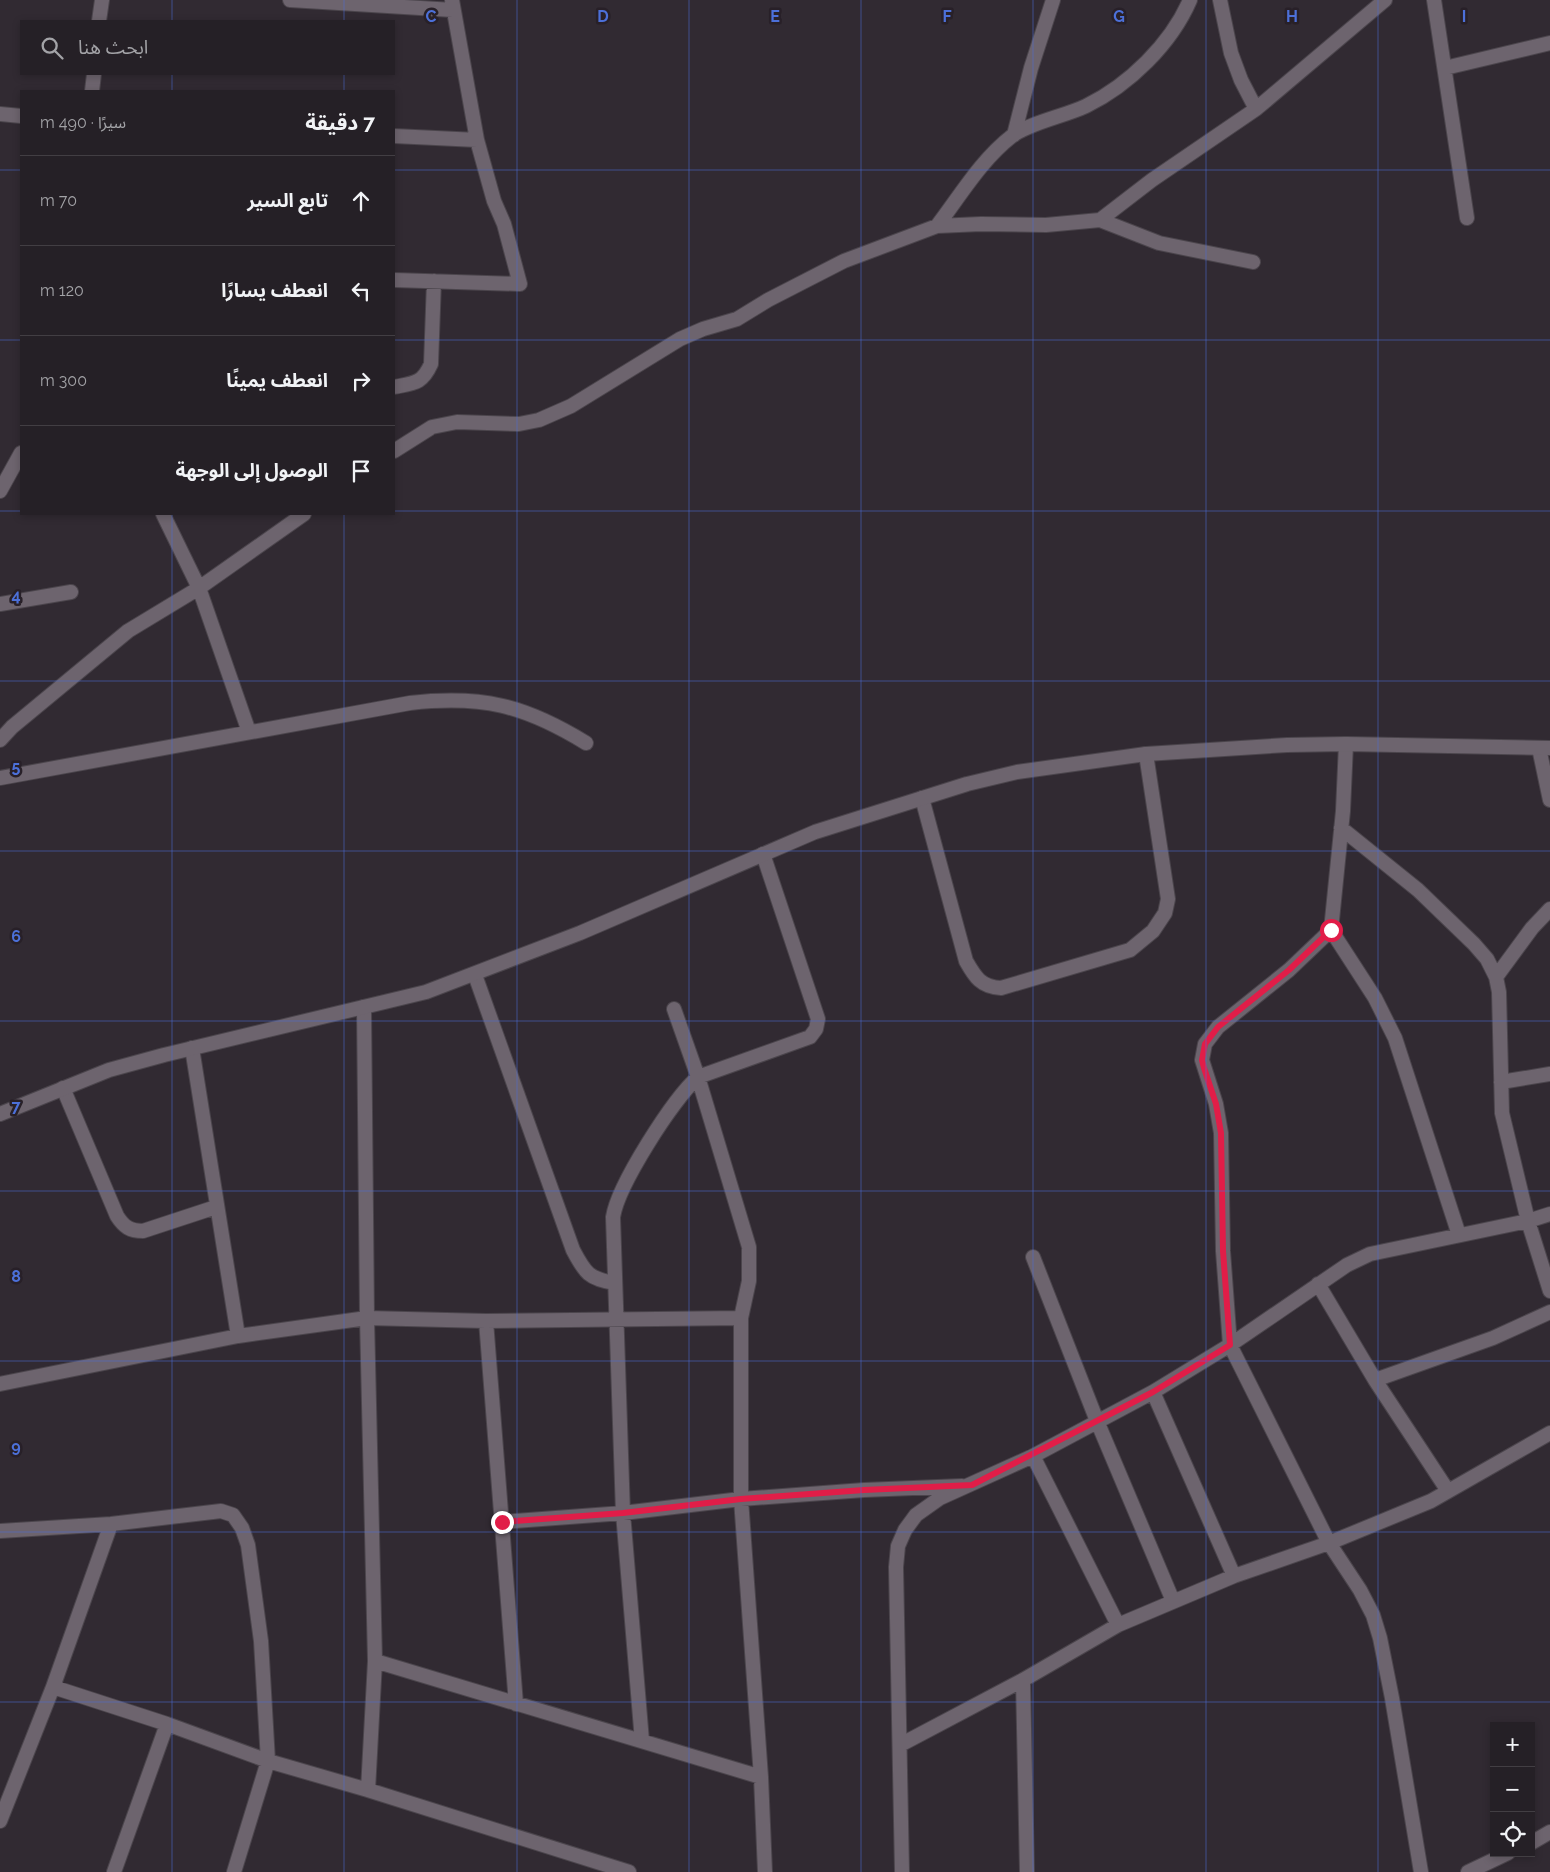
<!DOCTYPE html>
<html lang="ar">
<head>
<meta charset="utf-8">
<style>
  :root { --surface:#252026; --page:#312d32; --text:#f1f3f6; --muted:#a3a3a7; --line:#423e43 }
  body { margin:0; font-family:Raleway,"Noto Sans Arabic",sans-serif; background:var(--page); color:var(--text); direction:rtl }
  .controls { position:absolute; right:15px; bottom:15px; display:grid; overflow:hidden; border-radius:0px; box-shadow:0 2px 8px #0003 }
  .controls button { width:45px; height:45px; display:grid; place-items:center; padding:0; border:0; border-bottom:1px solid var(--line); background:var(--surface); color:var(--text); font:25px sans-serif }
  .stop { position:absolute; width:15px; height:15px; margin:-11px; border:4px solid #e11d48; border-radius:50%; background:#fff }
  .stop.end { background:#e11d48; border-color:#fff; box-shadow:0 1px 5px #0008 }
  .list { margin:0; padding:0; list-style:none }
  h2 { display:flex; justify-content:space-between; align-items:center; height:65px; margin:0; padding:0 20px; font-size:21px }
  h2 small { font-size:16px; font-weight:400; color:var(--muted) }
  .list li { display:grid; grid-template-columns:32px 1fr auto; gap:15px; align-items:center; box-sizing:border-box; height:90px; padding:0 20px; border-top:1px solid var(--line) }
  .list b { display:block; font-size:19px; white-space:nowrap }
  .list em { font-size:16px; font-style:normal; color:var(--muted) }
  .icon { flex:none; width:28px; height:28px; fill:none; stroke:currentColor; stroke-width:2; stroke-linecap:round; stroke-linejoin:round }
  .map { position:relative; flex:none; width:1550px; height:1872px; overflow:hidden; direction:ltr }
  .search { position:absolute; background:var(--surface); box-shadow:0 2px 8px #0003; left:20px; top:20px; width:375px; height:55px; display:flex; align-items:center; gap:12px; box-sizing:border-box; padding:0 18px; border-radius:0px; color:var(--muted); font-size:19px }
  .panel { position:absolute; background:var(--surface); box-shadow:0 2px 8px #0003; left:20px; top:90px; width:375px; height:425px; border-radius:0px; direction:rtl }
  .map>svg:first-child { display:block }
</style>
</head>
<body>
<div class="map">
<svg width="1550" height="1872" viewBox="0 0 1550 1872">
  <rect width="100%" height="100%" fill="#312a32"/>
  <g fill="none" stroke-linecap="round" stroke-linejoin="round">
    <defs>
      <path id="minor" d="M290,0L453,10
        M1220,0L1231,53L1241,80L1256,109
        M1434,0L1467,218
        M99,21L102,0
        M1445,68L1550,43
        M92,91L94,74
        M0,114L21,116
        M1014,135L1031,68L1053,0
        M394,136L477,140
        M1100,220L1152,180L1256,109L1385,0
        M937,226C960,196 981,160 1012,136C1029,123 1065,116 1086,106C1129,85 1171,44 1190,0
        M394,280L520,284L504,224L494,201L477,140L452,0
        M394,387C414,383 422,384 431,364L434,281
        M394,451L432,427L457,422L519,424L539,420L571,406L680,339L703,329L737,319L768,300L844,261L937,226L981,224L1046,225L1100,220L1159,243L1253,262
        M0,491L21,453
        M163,514L199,588L249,732
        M0,604L71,592
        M0,740L12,727L128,631L199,588L304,514
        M1346,744L1343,811L1331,930L1375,998L1395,1038L1459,1235
        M1539,748L1550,800
        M0,778L410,703C482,695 524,705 586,743
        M922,798L966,961C975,977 981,987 1001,988L1130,950L1153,931L1165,913L1168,899L1146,754
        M1341,828L1418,890L1474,944L1487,959L1496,977L1499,992L1502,1113L1528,1221L1550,1291
        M1331,930L1289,970L1218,1027L1205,1044L1202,1060L1216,1104L1221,1133L1223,1251L1230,1345L1329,1543L1360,1590L1373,1615L1380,1638L1392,1698L1421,1872
        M475,975L573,1250C585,1273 589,1279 615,1283
        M1496,977L1532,928L1550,909
        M364,1007L367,1318L375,1661L368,1790
        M674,1009L698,1077L749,1247V1281L741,1318V1499L761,1777L765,1872
        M192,1048L238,1336
        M1501,1082L1550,1074
        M63,1088L117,1216C124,1227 130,1231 143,1231L216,1207
        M1033,1257L1097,1421L1173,1601
        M1318,1284L1375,1380L1448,1491
        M486,1321L516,1704
        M1375,1380L1493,1338L1550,1312
        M0,1384L238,1336L367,1318L486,1321L741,1318
        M1153,1392L1234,1576
        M1033,1456L1118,1625
        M502,1522L623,1513L741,1499L864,1490L962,1486
        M0,1531L111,1524L221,1511L233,1515L242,1528L248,1545L261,1641L268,1761L234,1872
        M375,1661L761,1777
        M1023,1680L1027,1872
        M53,1687L167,1724L268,1761L368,1790L629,1872
        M642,1741L623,1513L613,1217C618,1185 673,1099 698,1077L810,1037L816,1029L818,1019L763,854
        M900,1745L1023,1680L1118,1625L1234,1576L1329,1543L1431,1501L1550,1433
        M0,1821L53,1687L111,1524
        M1531,1843L1550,1832
        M114,1872L167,1724
        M902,1872L896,1567L898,1546L905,1530L916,1515L940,1498L1033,1456L1153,1392L1230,1345L1347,1265L1370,1254L1528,1221L1550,1214
        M1468,1872L1508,1853"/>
      <path id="tertiary" d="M0,1114L109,1070L164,1055L426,992L580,933L815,832L967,784L1017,772L1146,754L1287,745L1346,744L1550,748"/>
    </defs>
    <use href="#minor" stroke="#4b454c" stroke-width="16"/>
    <use href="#tertiary" stroke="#4b454c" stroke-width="16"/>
    <use href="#minor" stroke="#6d646e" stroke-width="14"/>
    <use href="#tertiary" stroke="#6d646e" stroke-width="14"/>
  </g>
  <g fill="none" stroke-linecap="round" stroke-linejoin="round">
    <path stroke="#e11d48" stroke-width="6" d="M502,1522L623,1513L741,1499L864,1490L972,1485L1153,1392L1230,1345L1223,1251L1221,1133L1216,1104L1204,1068L1202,1060L1205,1044L1218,1027L1289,970L1331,930"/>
  </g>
  <path fill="none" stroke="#4c70d9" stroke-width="1" stroke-opacity="0.55" d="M172,0V21M344,0V21M517,0V1872M689,0V1872M861,0V1872M1033,0V1872M1206,0V1872M1378,0V1872M172,74V91M344,74V91M0,170H21M394,170H1550M0,340H21M394,340H1550M0,511H21M394,511H1550M172,514V1872M344,514V1872M0,681H1550M0,851H1550M0,1021H1550M0,1191H1550M0,1361H1550M0,1532H1550M0,1702H1550"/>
  <g font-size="16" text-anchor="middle" font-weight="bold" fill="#4c70d9" stroke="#282028" stroke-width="5" stroke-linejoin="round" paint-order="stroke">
    <text x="431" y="22">C</text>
    <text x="603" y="22">D</text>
    <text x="775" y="22">E</text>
    <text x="947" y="22">F</text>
    <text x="1119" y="22">G</text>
    <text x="1292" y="22">H</text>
    <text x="1464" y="22">I</text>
    <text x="16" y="601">4</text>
    <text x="16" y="772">5</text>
    <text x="16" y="942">6</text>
    <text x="16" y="1112">7</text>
    <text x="16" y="1282">8</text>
    <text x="16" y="1452">9</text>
  </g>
</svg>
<div class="controls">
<button>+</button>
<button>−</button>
<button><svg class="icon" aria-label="locate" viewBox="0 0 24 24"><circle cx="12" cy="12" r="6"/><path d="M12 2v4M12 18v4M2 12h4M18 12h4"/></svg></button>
</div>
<div class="stop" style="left:1331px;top:930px"></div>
<div class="stop end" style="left:502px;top:1522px"></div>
<div class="search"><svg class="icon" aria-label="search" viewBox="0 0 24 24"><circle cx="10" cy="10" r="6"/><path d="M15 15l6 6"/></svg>ابحث هنا</div>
<section class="panel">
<h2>7 دقيقة<small>سيرًا · 490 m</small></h2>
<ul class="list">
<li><svg class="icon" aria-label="ahead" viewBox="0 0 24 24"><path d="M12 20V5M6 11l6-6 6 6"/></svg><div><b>تابع السير</b></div><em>70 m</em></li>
<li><svg class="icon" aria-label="left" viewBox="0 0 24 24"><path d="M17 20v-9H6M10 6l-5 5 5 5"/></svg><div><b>انعطف يسارًا</b></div><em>120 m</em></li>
<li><svg class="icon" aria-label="right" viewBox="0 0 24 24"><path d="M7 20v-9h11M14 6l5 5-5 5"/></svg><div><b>انعطف يمينًا</b></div><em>300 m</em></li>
<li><svg class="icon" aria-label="arrive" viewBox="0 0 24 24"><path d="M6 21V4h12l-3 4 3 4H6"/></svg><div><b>الوصول إلى الوجهة</b></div></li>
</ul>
</section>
</div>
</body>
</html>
